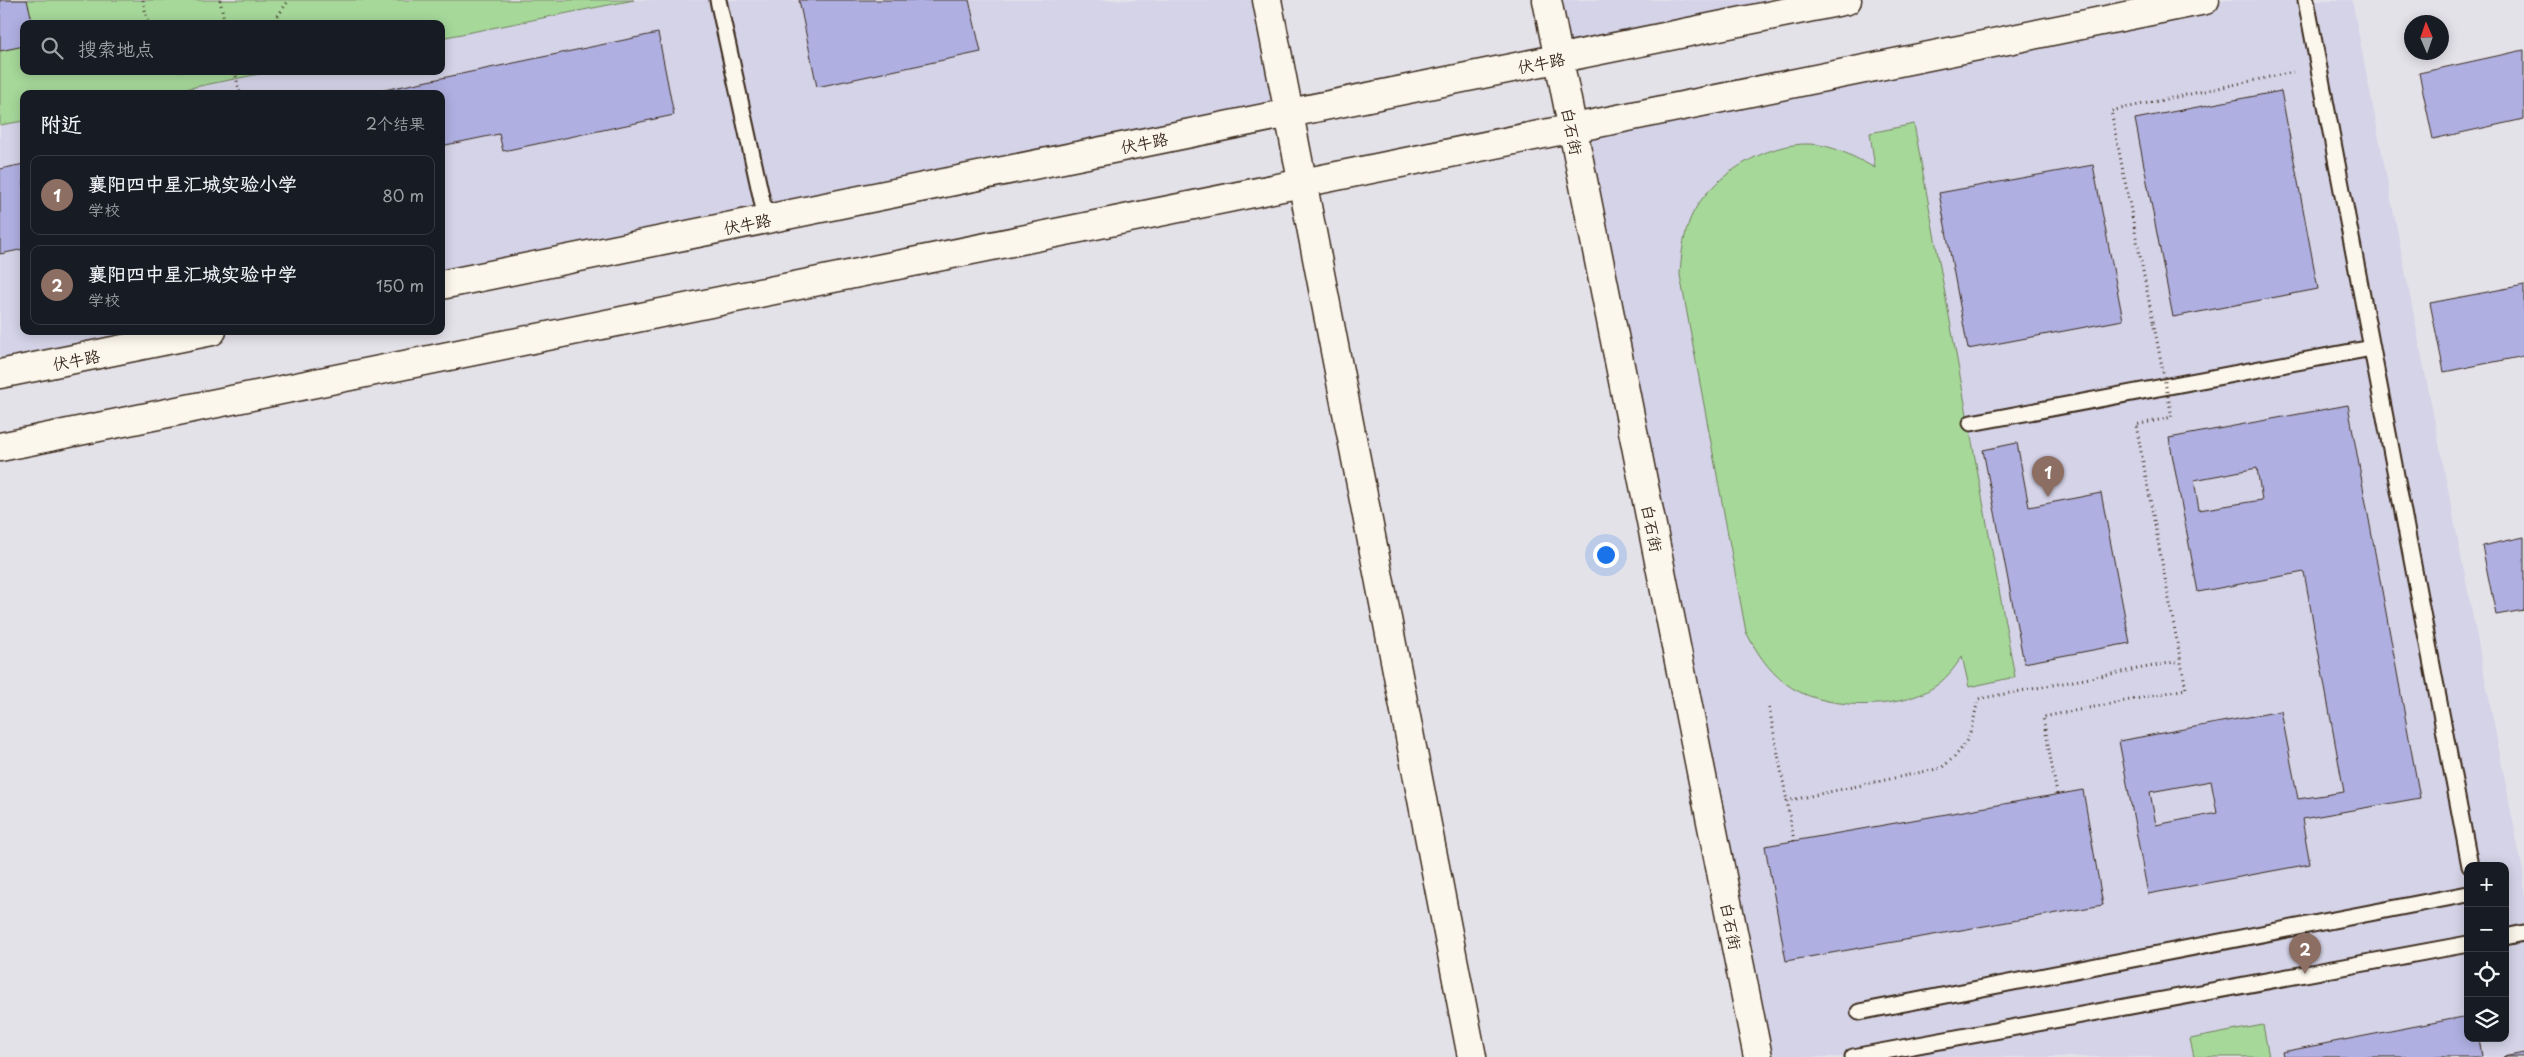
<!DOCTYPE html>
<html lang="zh">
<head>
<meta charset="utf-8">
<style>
  :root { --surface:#171b24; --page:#20242c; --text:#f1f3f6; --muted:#9ea1a6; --line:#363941; --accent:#9f9995 }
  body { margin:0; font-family:"Playpen Sans","LXGW WenKai TC",sans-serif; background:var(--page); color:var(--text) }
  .controls { position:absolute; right:15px; bottom:15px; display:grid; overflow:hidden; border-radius:10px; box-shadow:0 2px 12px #0003 }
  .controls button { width:45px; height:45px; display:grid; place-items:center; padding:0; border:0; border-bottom:1px solid var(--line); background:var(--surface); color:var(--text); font:25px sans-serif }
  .compass { position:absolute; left:2404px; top:15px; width:45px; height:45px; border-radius:50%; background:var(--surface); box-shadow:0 2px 12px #0003; rotate:358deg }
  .you { position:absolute; left:1605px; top:554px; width:18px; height:18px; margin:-12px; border:4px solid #fff; border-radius:50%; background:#1a73e8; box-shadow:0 0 0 8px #1a73e833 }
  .badge { display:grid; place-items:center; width:32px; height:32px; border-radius:50%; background:var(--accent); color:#fff; font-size:16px; font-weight:700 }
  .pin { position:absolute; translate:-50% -41px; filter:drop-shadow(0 1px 2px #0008) }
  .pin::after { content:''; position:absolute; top:26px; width:18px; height:15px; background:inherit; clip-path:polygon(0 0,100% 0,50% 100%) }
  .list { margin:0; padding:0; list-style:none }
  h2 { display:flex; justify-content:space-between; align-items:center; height:65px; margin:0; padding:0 20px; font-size:21px }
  h2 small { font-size:16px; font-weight:400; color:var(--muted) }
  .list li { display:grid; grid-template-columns:32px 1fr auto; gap:15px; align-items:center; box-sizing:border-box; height:80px; margin:0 10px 10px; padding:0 10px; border:1px solid var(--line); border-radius:10px }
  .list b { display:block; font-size:19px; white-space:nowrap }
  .list p { margin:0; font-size:16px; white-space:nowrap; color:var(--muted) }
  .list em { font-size:16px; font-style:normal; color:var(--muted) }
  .icon { flex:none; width:28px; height:28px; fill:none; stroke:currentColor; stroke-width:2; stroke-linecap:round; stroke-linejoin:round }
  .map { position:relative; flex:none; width:2524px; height:1057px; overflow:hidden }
  .search { position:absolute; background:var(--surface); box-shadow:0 2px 12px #0003; left:20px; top:20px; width:425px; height:55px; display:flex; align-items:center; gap:12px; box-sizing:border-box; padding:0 18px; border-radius:10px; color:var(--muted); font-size:19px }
  .panel { position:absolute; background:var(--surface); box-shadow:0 2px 12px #0003; left:20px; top:90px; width:425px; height:245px; border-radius:10px }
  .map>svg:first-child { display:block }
</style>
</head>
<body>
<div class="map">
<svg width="2524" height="1057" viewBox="0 0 2524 1057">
  <rect width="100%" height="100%" fill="#e4e2e9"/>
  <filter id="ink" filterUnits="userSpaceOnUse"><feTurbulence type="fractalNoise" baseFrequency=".02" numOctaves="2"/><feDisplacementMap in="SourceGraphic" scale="10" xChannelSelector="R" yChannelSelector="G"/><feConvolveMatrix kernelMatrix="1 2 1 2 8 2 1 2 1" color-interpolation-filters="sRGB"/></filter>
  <g filter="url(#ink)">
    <path fill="#d4d3e7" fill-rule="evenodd" d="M634,0H1267L1290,113L441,285V94H160L274,71H441V38Z
      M1547,0H1847L1559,58Z
      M2205,0H2352L2524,877V1057H1758L1573,129ZM2468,866H2505V1038H2468Z
      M24,121V331H212L0,374V125Z"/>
    <path fill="#a6d89a" stroke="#70815c" d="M0,0H634L441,38V24H24V71H274L160,94H24V121L0,125Z
      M1914,124L2015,677L1969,687L1962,656C1955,668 1945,680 1934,687C1897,712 1819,710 1785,683C1767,669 1756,651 1746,632L1680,275C1681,257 1683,239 1689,222C1705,178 1772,137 1819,145C1839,148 1858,159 1875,168L1870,133Z
      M2263,1025L2269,1057H2194L2190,1039Z"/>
    <path fill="#afb0e1" stroke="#3b2a1e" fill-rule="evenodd" d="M0,0H27L33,24H24V46L0,51Z
      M799,0H969L981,52L817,87Z
      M658,33L674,115L503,151L499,134L441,146V94H365Z
      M2524,50V119L2433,139L2419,73Z
      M2281,91L2318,289L2173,317L2135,119Z
      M24,164V249L0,254V169Z
      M2093,165L2123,320L1968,349L1939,193Z
      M2524,285V356L2444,372L2430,303Z
      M2348,405L2420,798L2302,819L2310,864L2148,894L2119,741L2281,711L2298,799L2344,792L2304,572L2198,592L2169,438ZM2257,468L2262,500L2199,510L2194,480ZM2211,781L2217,813L2156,825L2150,792Z
      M2017,443L2029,507L2101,493L2130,643L2024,663L1983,450Z
      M2524,537V610L2496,615L2482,546Z
      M2083,790L2103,905L1786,961L1765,846Z
      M2468,1016V1038H2479L2482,1057H2283L2282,1052Z
      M2524,1053V1057H2503Z"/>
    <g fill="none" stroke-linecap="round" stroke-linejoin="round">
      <defs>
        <path id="lane" d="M718,0L766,219
          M2306,0L2470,866
          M1971,423L2372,348
          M2505,937L2524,933
          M1859,1012L2468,894
          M1853,1057L2468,944"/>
        <path id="secondary" d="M1267,0L1472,1057
          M1547,0L1758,1057
          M441,285L1847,0
          M0,374L212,331
          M0,447L2205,0"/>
      </defs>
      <use href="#lane" stroke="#3b2a1e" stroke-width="19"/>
      <use href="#secondary" stroke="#3b2a1e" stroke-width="31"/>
      <path stroke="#3b2a1e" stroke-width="3" stroke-dasharray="1 4" stroke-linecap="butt" d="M143,0L148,24
        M220,0L225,24
        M272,24L289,0
        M228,71L236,75L238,71
        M235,71L240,94
        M2153,321L2111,111L2293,72
        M1769,708L1787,801
        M1794,841L1787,801L1941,768C1970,746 1971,733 1978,699L2180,661"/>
      <use href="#lane" stroke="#fbf7ec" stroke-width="15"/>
      <use href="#secondary" stroke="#fbf7ec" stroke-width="28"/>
      <path stroke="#3b2a1e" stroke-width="3" stroke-dasharray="1 4" stroke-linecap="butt" d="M2057,794L2043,717L2186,689L2136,425L2172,417L2153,321"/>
    </g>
  </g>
  <g text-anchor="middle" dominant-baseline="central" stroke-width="5" stroke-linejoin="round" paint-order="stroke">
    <g font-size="16" fill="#3b2a1e" stroke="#fbf7ec">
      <text transform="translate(1541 62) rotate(-11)">伏牛路</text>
      <text transform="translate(1573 131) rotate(79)">白石街</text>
      <text transform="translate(1144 142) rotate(-11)">伏牛路</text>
      <text transform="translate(747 223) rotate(-11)">伏牛路</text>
      <text transform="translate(76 359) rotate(-11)">伏牛路</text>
      <text transform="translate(1653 528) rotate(79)">白石街</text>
      <text transform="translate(1732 926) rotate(79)">白石街</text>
    </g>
  </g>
</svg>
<div class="controls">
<button>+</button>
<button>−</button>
<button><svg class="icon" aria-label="locate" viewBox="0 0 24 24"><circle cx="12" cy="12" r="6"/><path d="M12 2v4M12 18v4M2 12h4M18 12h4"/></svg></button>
<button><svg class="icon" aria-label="layers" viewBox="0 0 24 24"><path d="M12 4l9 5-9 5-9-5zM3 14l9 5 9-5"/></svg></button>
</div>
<svg class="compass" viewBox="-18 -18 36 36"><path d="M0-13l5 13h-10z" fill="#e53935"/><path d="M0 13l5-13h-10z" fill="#9ea1a6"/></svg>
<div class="you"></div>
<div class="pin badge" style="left:2048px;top:497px;background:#8d6e63">1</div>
<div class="pin badge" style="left:2305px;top:974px;background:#8d6e63">2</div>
<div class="search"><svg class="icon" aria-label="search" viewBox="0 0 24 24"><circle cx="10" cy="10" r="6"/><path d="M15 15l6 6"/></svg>搜索地点</div>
<section class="panel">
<h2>附近<small>2个结果</small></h2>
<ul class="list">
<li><span class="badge" style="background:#8d6e63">1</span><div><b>襄阳四中星汇城实验小学</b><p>学校</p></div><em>80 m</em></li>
<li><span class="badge" style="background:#8d6e63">2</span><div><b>襄阳四中星汇城实验中学</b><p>学校</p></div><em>150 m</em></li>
</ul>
</section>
</div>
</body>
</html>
